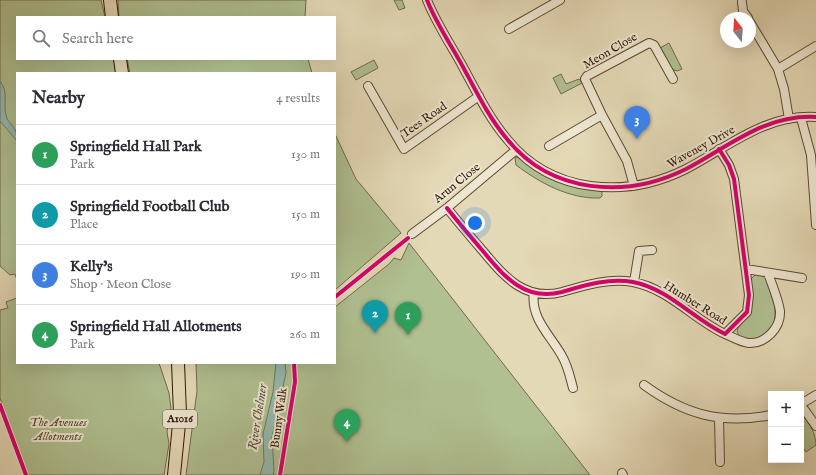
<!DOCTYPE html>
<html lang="en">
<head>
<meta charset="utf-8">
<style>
  :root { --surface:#fff; --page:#f7f7f7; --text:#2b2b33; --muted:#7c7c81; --line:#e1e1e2; --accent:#8f2418 }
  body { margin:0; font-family:"IM FELL English",serif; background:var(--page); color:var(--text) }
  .controls { position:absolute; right:12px; bottom:12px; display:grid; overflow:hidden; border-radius:0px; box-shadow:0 4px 16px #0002 }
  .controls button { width:36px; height:36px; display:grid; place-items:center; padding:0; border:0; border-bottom:1px solid var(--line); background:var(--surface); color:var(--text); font:20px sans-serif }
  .compass { position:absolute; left:720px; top:12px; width:36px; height:36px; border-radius:50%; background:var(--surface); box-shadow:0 4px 16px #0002; rotate:343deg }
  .you { position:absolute; left:475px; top:223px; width:14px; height:14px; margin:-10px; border:3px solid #fff; border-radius:50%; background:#1a73e8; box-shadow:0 0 0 6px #1a73e833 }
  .badge { display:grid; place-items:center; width:26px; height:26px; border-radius:50%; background:var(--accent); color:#fff; font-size:13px; font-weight:700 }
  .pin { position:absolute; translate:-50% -33px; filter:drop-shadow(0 1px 2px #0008) }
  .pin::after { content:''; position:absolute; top:21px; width:14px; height:12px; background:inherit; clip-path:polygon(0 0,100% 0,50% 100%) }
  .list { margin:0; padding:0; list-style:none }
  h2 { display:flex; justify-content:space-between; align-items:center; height:52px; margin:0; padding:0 16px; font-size:17px }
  h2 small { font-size:13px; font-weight:400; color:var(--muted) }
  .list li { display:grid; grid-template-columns:26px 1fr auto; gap:12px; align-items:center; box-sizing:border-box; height:60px; padding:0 16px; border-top:1px solid var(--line) }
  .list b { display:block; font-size:15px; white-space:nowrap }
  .list p { margin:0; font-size:13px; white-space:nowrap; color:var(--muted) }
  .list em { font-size:13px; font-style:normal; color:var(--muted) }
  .icon { flex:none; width:22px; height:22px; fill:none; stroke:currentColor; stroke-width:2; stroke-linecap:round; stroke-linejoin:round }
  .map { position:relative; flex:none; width:816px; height:475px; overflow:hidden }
  .search { position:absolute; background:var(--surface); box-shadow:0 4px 16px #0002; left:16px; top:16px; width:320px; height:44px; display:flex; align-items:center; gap:10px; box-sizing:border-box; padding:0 14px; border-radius:0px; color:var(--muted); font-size:15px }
  .panel { position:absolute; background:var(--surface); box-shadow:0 4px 16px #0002; left:16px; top:72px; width:320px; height:292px; border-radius:0px }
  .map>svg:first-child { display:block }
</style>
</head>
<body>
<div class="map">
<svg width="816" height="475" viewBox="0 0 816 475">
  <rect width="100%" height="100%" fill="#e4d9b6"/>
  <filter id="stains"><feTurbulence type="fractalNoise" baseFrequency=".005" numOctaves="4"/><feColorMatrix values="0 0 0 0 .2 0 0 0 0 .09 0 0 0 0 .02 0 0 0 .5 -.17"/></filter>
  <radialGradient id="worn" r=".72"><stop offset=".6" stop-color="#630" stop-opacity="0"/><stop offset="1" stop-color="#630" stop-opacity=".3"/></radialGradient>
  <path fill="#b0c091" stroke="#706b4b" d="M0,0H101L105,17H17V59H115L116,73H17V280L15,274L10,275L0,266Z
    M118,0H306L305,17H119Z
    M394,0H402L405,8L399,10Z
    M669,43L682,69L677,71L671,69L660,48Z
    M127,59H308L312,73H130Z
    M374,60L378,68L356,80L351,72Z
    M561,74L566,84L579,79L582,83L561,94L553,78Z
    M335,134L356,179L401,233L335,290Z
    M520,157C550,181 564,185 602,191V196L600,198C569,199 540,183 516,165L515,158Z
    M409,243L590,475H186L197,391L196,363H335V307L389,264L394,258L401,260Z
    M756,274L766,277L775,306V322L769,332L754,340L741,338L737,332C738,324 744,322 748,316C755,305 752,292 750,280Z
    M17,298V363H159L169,393L171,408L167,432L169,444L164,475H28L17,448L0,398V310L8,308L6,302Z
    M801,414C809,420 816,435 816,445L806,452L801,445Z"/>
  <path fill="#95baae" stroke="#6d786a" d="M0,81C9,93 3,102 6,115C9,127 17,124 17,141L0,121Z
    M276,363H285L286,373L272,437L274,471L273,475H260L264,462L263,434L273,392Z"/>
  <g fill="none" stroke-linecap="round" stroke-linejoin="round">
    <defs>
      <path id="street" d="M427,0C436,23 451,45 463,67C476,91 489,118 507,139C551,194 626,199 686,169C728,147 765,114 816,117
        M742,2L743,11L748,18
        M750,22L778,69L784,89L789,119
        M509,29L560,0
        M778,69L816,46
        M368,86L404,149L479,96
        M801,118L811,155L816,225
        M549,146L602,115
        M634,186L627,161L602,115L585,79L587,76L649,43L654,45L673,79
        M447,208C458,222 470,236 482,250C503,275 524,302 562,292C586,285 608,278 633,282C669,289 693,319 725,334L747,312L749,295L734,179L729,165L719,149
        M412,234L447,208L516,150
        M746,269L802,278
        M634,282L639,251L652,250
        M534,293C530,318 551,336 562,356C568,366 570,377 573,388
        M725,334C733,337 740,342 749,343C765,344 781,328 780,311C778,298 772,285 768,273
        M644,385C684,414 721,425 771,415
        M801,404L816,395
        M801,405L816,426
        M719,418L720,462
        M622,473L623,475"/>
      <path id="primary" d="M110,0L112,17
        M120,59L122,73
        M174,475L180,414L178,363"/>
    </defs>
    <use href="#street" stroke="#5d4731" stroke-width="10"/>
    <use href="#primary" stroke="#301605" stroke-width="14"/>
    <use href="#street" stroke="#ede6d0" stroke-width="8"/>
    <use href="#primary" stroke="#e4d9b6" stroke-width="12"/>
    <defs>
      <path id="cycleway" d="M427,0C436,23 451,45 463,67C476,91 489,118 507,139C551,194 626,199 686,169C728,147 765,114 816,117
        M447,208C458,222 470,236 482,250C503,275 524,302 562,292C586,285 608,278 633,282C669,289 693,319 725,334L747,312L749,295L734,179L729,165L719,149
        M335,297L408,238
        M0,405L26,475
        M280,475L295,382L294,363"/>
    </defs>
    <use href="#cycleway" stroke="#ede6d0" stroke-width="6"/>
    <use href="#cycleway" stroke="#d6006c" stroke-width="4"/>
  </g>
  <g text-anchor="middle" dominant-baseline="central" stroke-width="4" stroke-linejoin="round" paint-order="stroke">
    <rect fill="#ede6d0" stroke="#695442" stroke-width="1" x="163" y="410" width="34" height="18" rx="3"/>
    <g font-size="11" font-weight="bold" fill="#301605">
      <text x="180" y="419">A1016</text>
    </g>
    <g font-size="12" fill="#301605" stroke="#ede6d0">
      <text transform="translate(610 51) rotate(-30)">Meon Close</text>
      <text transform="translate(424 120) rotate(-35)">Tees Road</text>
      <text transform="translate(701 147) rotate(-29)">Waveney Drive</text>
      <text transform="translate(457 183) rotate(-39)">Arun Close</text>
      <text transform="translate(695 303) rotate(32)">Humber Road</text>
      <text transform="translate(279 418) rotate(-82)">Bunny Walk</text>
    </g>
    <g font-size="12" font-style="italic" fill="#56492f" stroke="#ede6d0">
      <text x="58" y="422">The Avenues<tspan x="58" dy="14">Allotments</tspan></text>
    </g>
    <g font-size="13" font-style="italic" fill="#534f40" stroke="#ede6d0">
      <text transform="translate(258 417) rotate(-81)">River Chelmer</text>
    </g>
  </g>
  <rect width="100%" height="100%" filter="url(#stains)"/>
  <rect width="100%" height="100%" fill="url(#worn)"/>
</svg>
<div class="controls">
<button>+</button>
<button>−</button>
</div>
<svg class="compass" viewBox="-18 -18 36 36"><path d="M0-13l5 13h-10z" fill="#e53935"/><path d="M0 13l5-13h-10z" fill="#7c7c81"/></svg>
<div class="you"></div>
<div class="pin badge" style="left:408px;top:335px;background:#2e9e5b">1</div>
<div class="pin badge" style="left:375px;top:333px;background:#0f9aa8">2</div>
<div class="pin badge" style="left:637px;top:139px;background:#3f7fe0">3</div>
<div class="pin badge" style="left:347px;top:442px;background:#2e9e5b">4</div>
<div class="search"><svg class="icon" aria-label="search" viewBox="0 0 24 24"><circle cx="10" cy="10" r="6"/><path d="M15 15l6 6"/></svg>Search here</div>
<section class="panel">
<h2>Nearby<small>4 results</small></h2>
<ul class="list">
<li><span class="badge" style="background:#2e9e5b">1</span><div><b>Springfield Hall Park</b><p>Park</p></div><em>130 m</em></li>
<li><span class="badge" style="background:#0f9aa8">2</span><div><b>Springfield Football Club</b><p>Place</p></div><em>150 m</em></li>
<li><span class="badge" style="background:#3f7fe0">3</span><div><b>Kelly's</b><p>Shop · Meon Close</p></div><em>190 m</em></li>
<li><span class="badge" style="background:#2e9e5b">4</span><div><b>Springfield Hall Allotments</b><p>Park</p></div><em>260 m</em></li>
</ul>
</section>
</div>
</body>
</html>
